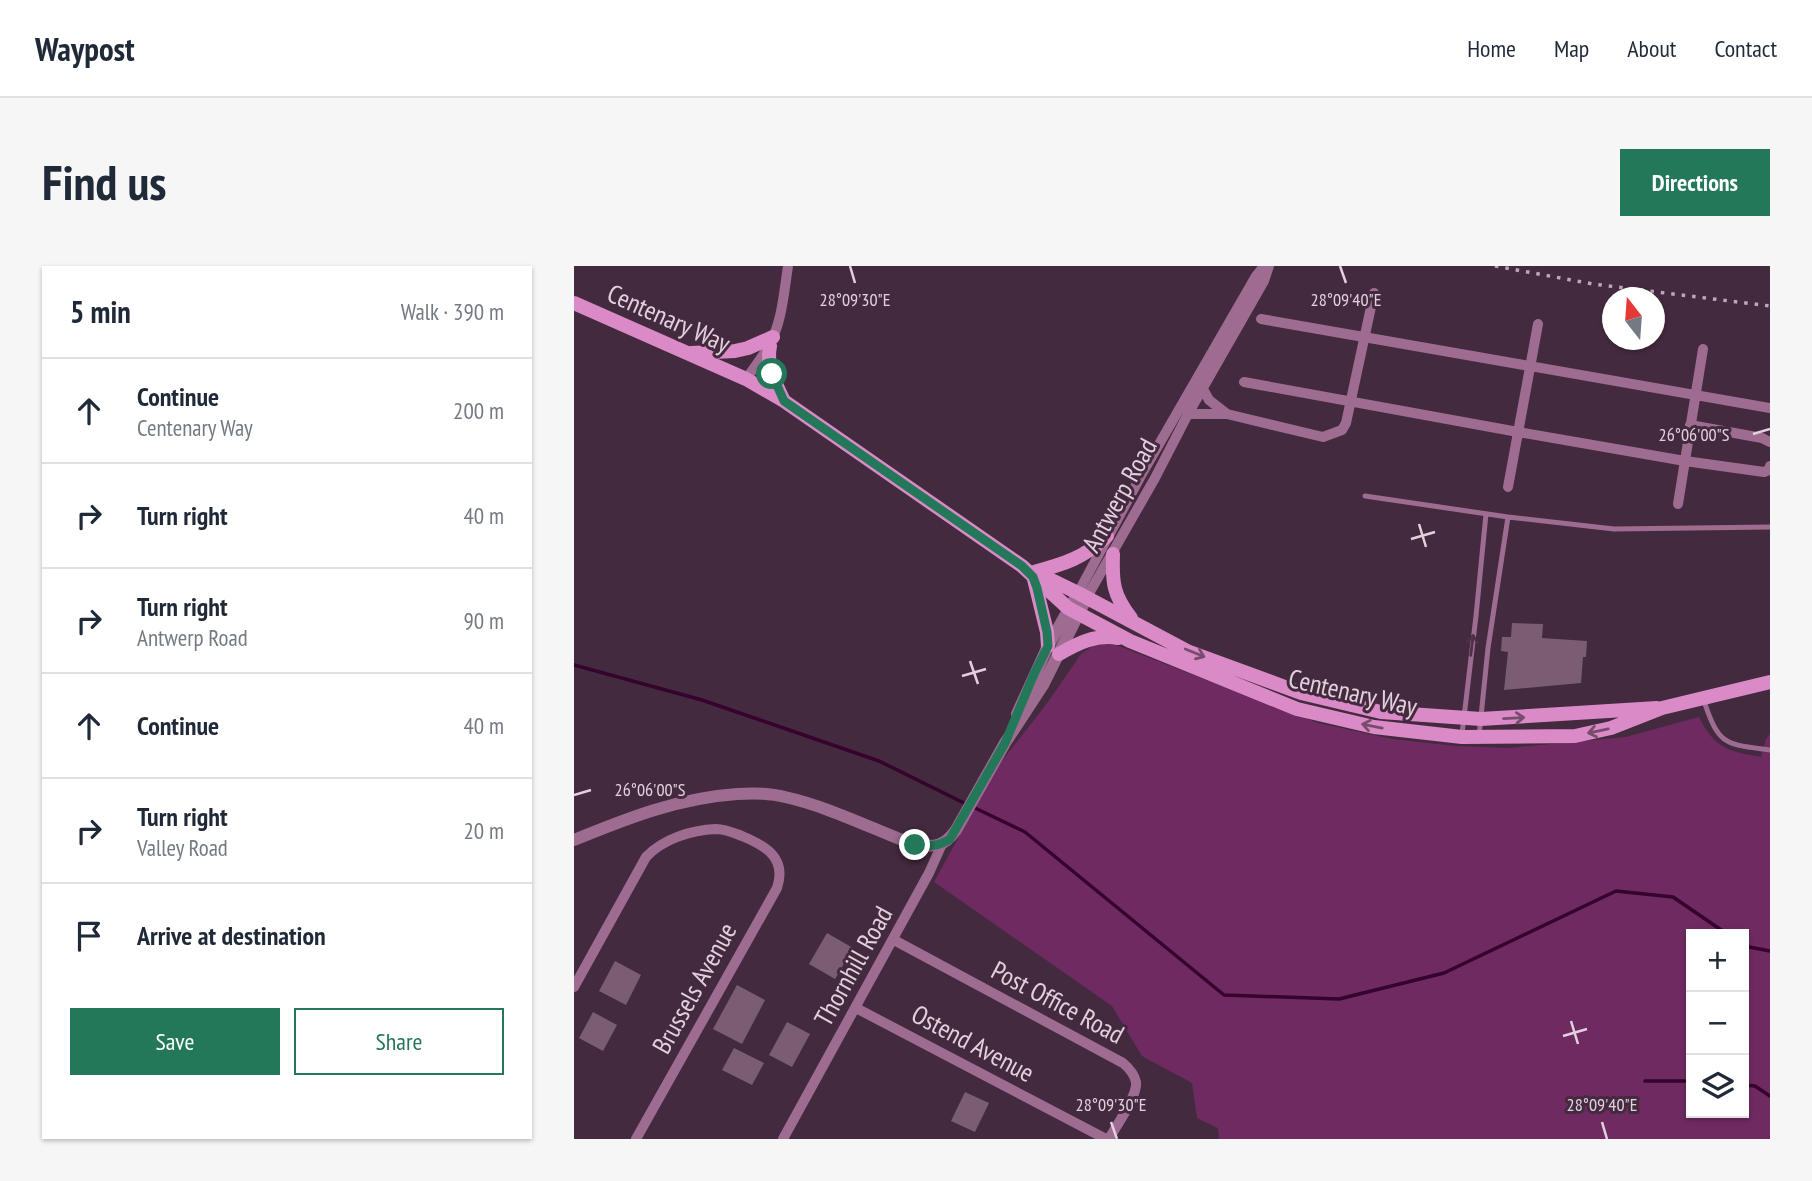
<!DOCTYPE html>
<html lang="en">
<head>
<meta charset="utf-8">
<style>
  :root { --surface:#fff; --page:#f6f6f7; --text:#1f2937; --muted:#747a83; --line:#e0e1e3; --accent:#23785a }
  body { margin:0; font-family:"PT Sans Narrow",sans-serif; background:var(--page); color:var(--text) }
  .controls { position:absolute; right:21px; bottom:21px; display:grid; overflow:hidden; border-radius:0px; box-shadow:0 2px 5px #0004 }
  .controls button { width:63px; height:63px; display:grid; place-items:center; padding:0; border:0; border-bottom:2px solid var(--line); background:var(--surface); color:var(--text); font:35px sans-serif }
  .compass { position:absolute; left:1028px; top:21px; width:63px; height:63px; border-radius:50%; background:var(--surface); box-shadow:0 2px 5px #0004; rotate:343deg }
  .stop { position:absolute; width:21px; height:21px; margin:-16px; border:5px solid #23785a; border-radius:50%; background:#fff }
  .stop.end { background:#23785a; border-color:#fff; box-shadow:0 2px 7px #0008 }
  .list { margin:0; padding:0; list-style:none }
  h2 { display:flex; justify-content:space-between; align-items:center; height:91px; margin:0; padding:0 28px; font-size:30px }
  h2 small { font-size:23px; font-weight:400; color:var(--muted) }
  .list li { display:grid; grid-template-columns:46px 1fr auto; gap:21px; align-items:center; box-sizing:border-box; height:105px; padding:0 28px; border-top:2px solid var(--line) }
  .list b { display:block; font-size:26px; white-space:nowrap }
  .list p { margin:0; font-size:23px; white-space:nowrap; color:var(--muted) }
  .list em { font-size:23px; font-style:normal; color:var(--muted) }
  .actions { display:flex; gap:14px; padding:21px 28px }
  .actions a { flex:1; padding:16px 0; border:2px solid var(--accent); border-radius:0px; text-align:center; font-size:24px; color:var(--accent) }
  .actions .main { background:var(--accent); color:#fff }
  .icon { flex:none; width:38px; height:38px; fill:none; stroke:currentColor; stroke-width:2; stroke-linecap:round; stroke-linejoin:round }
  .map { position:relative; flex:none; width:1196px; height:873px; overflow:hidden; border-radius:0px }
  header { display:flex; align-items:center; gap:42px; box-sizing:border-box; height:98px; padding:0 35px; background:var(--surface); border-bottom:2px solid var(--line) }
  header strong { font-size:33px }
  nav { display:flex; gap:38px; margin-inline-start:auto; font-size:24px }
  .intro { display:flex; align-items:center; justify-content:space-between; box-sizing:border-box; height:168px; padding:0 42px }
  h1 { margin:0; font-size:49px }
  .button { padding:18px 32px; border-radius:0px; background:var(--accent); color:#fff; font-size:24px; font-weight:700 }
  main { display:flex; gap:42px; padding:0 42px }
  aside { flex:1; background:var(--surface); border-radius:0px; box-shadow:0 2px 5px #0004 }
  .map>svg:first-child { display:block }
</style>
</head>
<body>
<header>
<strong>Waypost</strong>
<nav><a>Home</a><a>Map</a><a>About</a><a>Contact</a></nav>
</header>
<div class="intro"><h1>Find us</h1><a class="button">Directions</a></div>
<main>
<aside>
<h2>5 min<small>Walk · 390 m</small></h2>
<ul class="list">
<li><svg class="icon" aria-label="ahead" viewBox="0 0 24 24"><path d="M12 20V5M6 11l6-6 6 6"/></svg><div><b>Continue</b><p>Centenary Way</p></div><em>200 m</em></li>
<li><svg class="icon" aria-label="right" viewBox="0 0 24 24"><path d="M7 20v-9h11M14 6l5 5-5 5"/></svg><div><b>Turn right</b></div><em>40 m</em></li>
<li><svg class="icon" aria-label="right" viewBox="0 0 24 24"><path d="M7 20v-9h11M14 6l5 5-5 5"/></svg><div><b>Turn right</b><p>Antwerp Road</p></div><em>90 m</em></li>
<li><svg class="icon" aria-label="ahead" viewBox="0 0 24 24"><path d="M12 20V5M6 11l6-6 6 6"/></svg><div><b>Continue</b></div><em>40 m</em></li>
<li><svg class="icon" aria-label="right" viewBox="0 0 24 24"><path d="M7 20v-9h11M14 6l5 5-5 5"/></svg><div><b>Turn right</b><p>Valley Road</p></div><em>20 m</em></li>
<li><svg class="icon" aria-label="arrive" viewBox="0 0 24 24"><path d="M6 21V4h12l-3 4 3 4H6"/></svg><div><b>Arrive at destination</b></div></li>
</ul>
<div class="actions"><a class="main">Save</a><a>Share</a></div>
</aside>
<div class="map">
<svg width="1196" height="873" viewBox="0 0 1196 873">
  <rect width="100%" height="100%" fill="#442a3e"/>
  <path fill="#6f2b61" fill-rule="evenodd" d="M531,378L542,379L744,457L818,473L881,480L934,482L1052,471L1125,451C1140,482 1156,486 1187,491L1192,473L1196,468V873H645L644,862L623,852L618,817L568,790L538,740L360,616L424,500L474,436L507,388L520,379ZM1117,668H1170V847H1117Z"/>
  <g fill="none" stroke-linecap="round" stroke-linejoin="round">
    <path stroke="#36022e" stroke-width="3.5" d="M0,399L128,434L305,495L392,538
      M399,541L451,566L650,729L765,733L870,707L1042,625L1099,631L1153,668
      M1170,678L1175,681L1196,685
      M1071,815H1117
      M1170,819L1181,820L1196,830"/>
  </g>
  <path fill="#7a5d72" d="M938,357L969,358L968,372L1013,375L1012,391H1009L1007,417L930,424L934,386L927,385L928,371H937Z
    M253,667L279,682L261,713L235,698Z
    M41,695L67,709L52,739L25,725Z
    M163,719L191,734L168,778L139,763Z
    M19,746L43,759L29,785L5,772Z
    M213,756L236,768L218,801L195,789Z
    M160,782L190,797L178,819L148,804Z
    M391,826L415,837L401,866L377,855Z"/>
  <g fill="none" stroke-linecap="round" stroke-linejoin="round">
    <path stroke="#9e6c91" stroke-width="5" d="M791,230L934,251L1040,263L1196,261
      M1130,435C1145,480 1151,478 1196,484
      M888,468L902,350L912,248
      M905,470L914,382L934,251"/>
    <path stroke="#9e6c91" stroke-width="10" d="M687,53L1196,142
      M172,113C179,103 188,92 194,81C208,58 210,26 214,0
      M670,116L944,166L1111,195L1190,206L1195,204L1196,200
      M629,123L635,134L653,148
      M614,148H653L749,171L768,164L772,157L800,27
      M1116,159L1188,172L1196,176
      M934,221L964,58
      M1104,238L1129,83
      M504,327L569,206L682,10L690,0
      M513,331L581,212L614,148L690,15L695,0
      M320,674L549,797C555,802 560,807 562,816C564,830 542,860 535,873
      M0,721L72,591C89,573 117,564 142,563C151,563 160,567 168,570C192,580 213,592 203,622L62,873
      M282,742L532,873
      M209,873L355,607L368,578"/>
    <path stroke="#9e6c91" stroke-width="12" d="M443,448L474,380L504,327
      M0,574C54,552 104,532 163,528C179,527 196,527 211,531C256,541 298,563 341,579C361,581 370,581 382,564L431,477L469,419L513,331"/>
    <path stroke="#da8ac6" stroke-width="14" d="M0,37L172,113L210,135L448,300L494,342L556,375L723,443L800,461L888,471L1001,470L1037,462L1088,442L1196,416
      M196,80C192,101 201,116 210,135
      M117,87L161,85L174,82L199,71
      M539,288C538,316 539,329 557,352
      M460,306C490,298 510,292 533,270
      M461,306L504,327L613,385L727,427L807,446L907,453L1083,442
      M460,313L473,366L474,380
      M485,388C504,377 522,368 544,372"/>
    <path stroke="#bca9b7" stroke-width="3.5" stroke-dasharray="3.5 7" stroke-linecap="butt" d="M921,0L1019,18L1196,40"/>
  </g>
  <defs><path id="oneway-shaft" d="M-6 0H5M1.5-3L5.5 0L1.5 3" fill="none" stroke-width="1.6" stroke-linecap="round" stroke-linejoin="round" transform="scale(1.75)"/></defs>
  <use stroke="#4d3146" href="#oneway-shaft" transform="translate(898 379) rotate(-83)"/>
  <g stroke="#784c6e">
    <use href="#oneway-shaft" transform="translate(621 387) rotate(22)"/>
    <use href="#oneway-shaft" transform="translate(940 452) rotate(-3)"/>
    <use href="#oneway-shaft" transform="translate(798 460) rotate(-169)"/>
    <use href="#oneway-shaft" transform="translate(1024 465) rotate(168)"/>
  </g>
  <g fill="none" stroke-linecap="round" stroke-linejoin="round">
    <path stroke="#23785a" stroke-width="9" d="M198,108L210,135L448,300L459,311L463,322L473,366L474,380L460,408L431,477L376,573C364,581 354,580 341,579"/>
  </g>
  <path fill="none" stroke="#e2d1dd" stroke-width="2.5" d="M276,0L281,17M766,0L772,17M1179,168L1196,163M845,258L852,281M837,273L861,266M396,395L404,418M388,410L412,403M0,529L17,524M997,755L1004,778M989,770L1013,763M537,856L543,873M1028,856L1033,873"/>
  <g text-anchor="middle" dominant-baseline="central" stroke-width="6" stroke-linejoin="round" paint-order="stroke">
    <g font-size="26" fill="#e2d1dd" stroke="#442a3e">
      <text transform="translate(95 52) rotate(24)">Centenary Way</text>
      <text transform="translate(545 229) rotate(-61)">Antwerp Road</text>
      <text transform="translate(779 426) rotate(13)">Centenary Way</text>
      <text transform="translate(279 700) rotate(-61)">Thornhill Road</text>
      <text transform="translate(120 722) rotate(-61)">Brussels Avenue</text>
      <text transform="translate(484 736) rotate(28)">Post Office Road</text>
      <text transform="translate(399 777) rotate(28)">Ostend Avenue</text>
    </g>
  </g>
  <g font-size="18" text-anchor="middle" fill="#e2d1dd" stroke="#442a3e" stroke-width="6" stroke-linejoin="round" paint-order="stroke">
    <text x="281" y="40">28°09'30"E</text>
    <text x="772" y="40">28°09'40"E</text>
    <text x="1120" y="175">26°06'00"S</text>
    <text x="76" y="530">26°06'00"S</text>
    <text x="537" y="845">28°09'30"E</text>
    <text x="1028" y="845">28°09'40"E</text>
  </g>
</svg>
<div class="controls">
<button>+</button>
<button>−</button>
<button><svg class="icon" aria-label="layers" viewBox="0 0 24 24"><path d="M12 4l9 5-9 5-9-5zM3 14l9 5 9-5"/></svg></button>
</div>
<svg class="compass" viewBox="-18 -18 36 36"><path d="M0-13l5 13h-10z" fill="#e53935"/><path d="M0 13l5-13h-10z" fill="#747a83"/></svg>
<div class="stop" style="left:198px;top:108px"></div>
<div class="stop end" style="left:341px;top:579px"></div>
</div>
</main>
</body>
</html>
